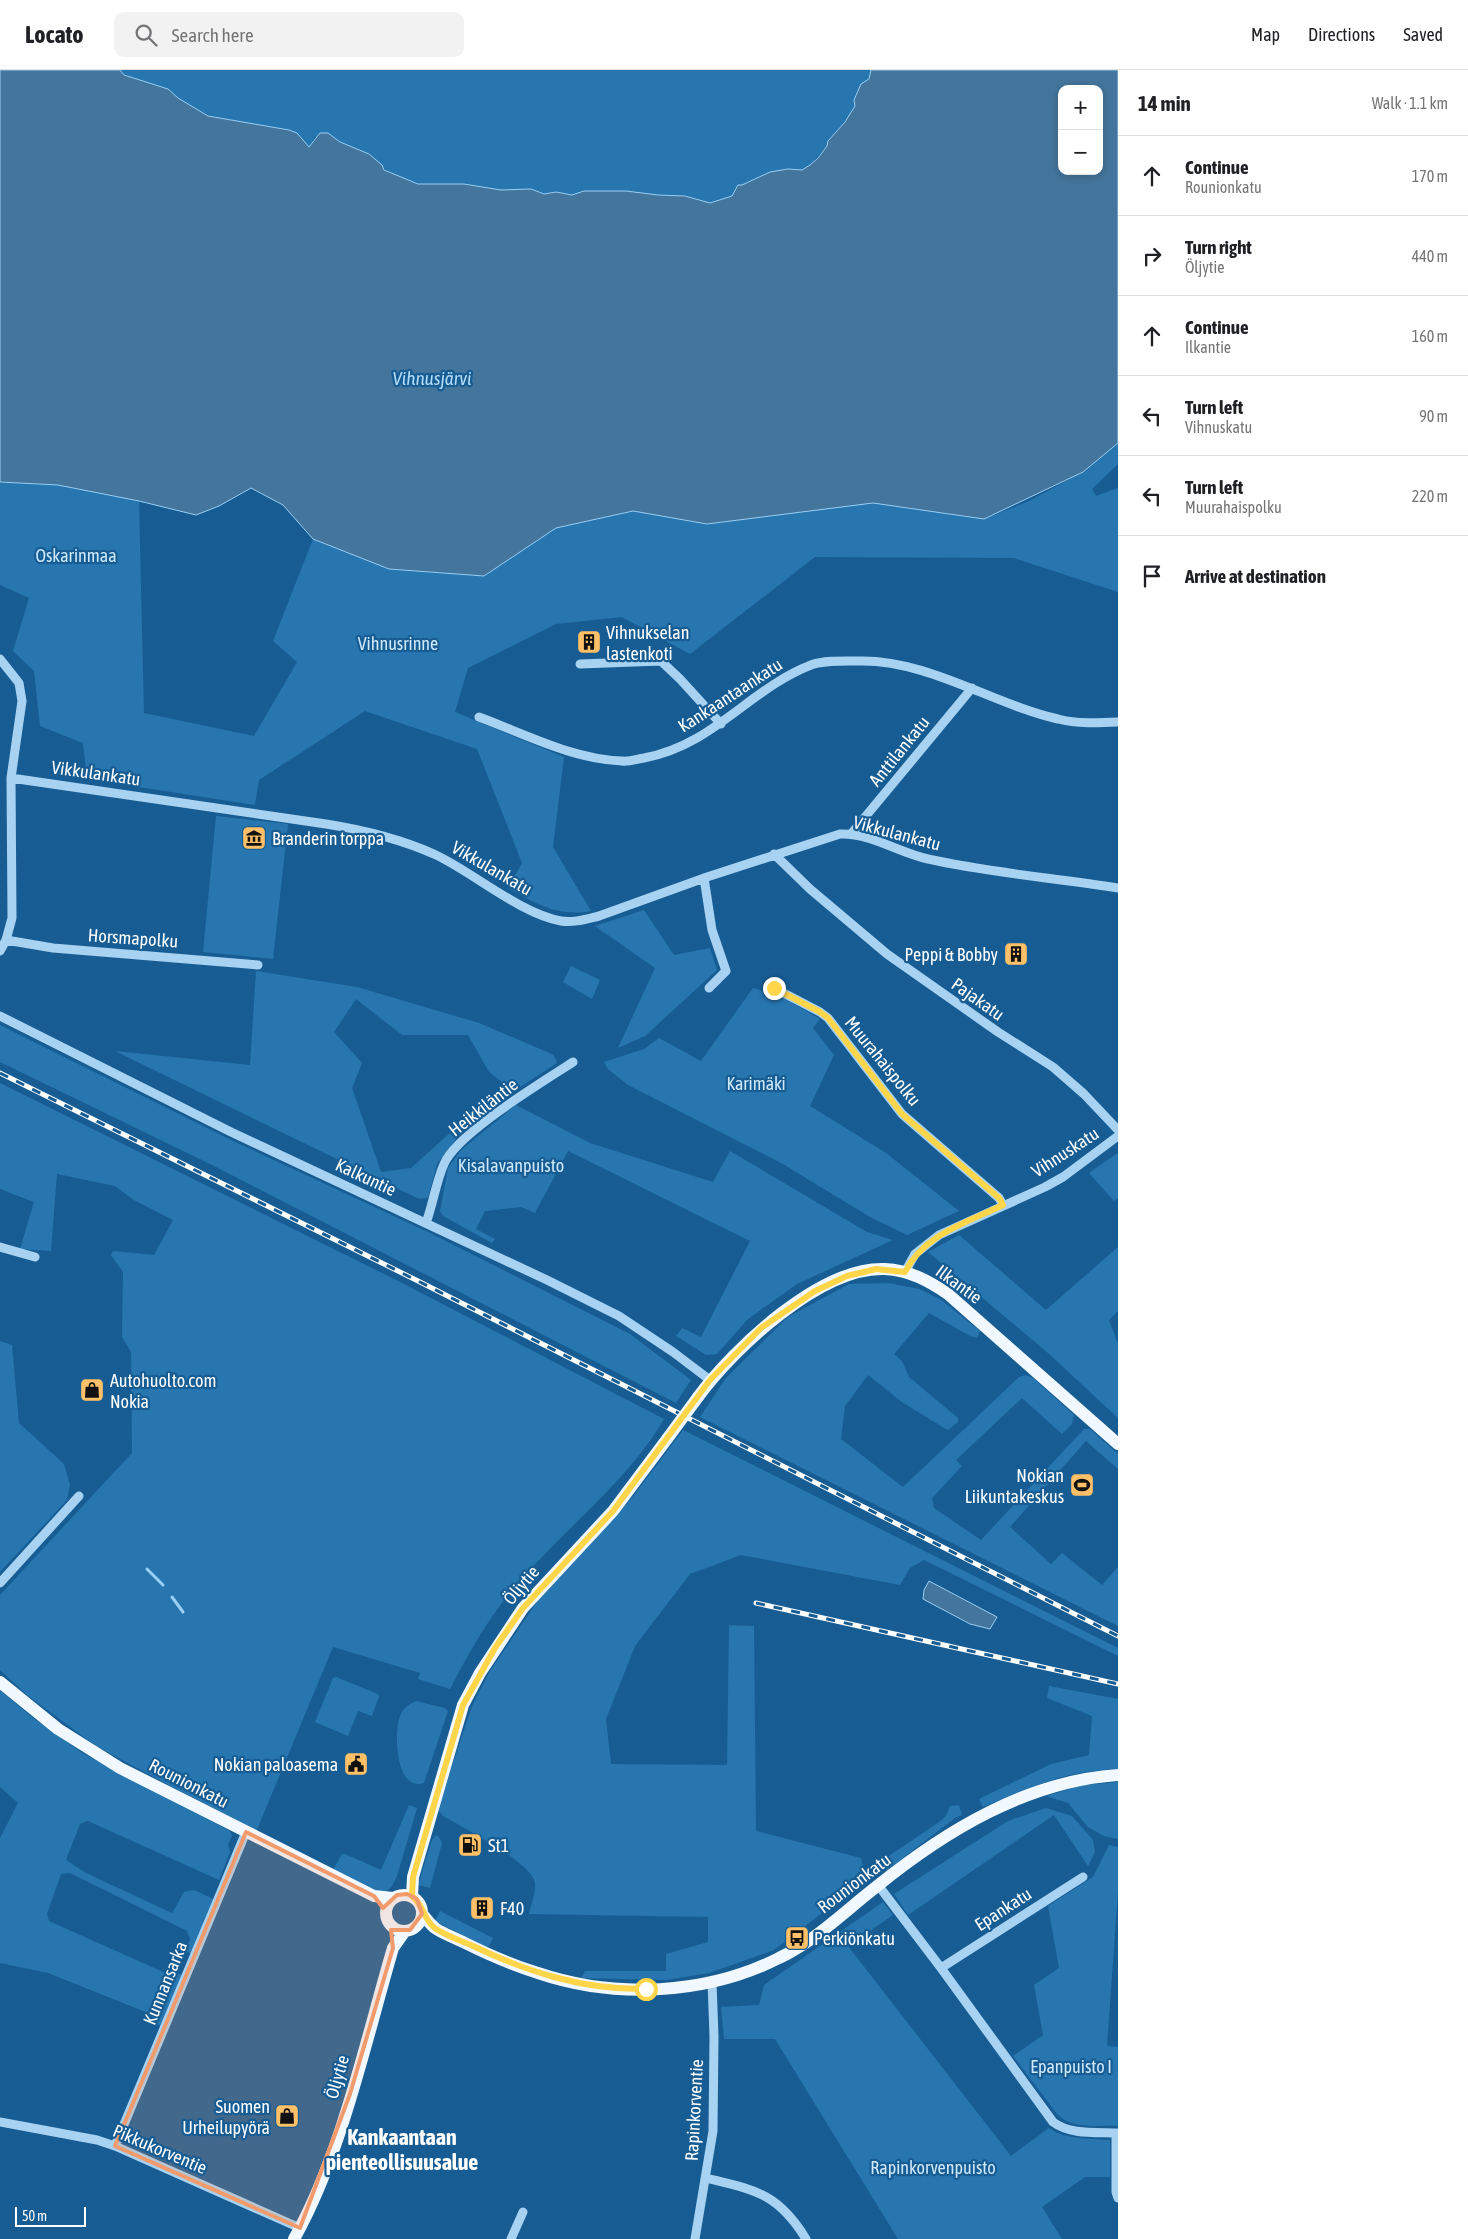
<!DOCTYPE html>
<html lang="en">
<head>
<meta charset="utf-8">
<style>
  :root { --surface:#fff; --page:#f2f2f2; --text:#202124; --muted:#757577; --line:#e0e0e0 }
  body { margin:0; font-family:"Asap Condensed",sans-serif; background:var(--page); color:var(--text) }
  .controls { position:absolute; right:15px; top:15px; display:grid; overflow:hidden; border-radius:10px; box-shadow:0 2px 8px #0003 }
  .controls button { width:45px; height:45px; display:grid; place-items:center; padding:0; border:0; border-bottom:1px solid var(--line); background:var(--surface); color:var(--text); font:25px sans-serif }
  .scale { position:absolute; left:15px; bottom:12px; width:71px; box-sizing:border-box; padding-left:5px; border:2px solid #fff; border-top:0; font-size:14px; line-height:18px; white-space:nowrap; color:#fff; -webkit-text-stroke:4px #175d94; paint-order:stroke }
  .stop { position:absolute; width:15px; height:15px; margin:-11px; border:4px solid #ffd54a; border-radius:50%; background:#fff }
  .stop.end { background:#ffd54a; border-color:#fff; box-shadow:0 1px 5px #0008 }
  .list { margin:0; padding:0; list-style:none }
  h2 { display:flex; justify-content:space-between; align-items:center; height:65px; margin:0; padding:0 20px; font-size:21px }
  h2 small { font-size:16px; font-weight:400; color:var(--muted) }
  .list li { display:grid; grid-template-columns:32px 1fr auto; gap:15px; align-items:center; box-sizing:border-box; height:80px; padding:0 20px; border-top:1px solid var(--line) }
  .list b { display:block; font-size:19px; white-space:nowrap }
  .list p { margin:0; font-size:16px; white-space:nowrap; color:var(--muted) }
  .list em { font-size:16px; font-style:normal; color:var(--muted) }
  .icon { flex:none; width:28px; height:28px; fill:none; stroke:currentColor; stroke-width:2; stroke-linecap:round; stroke-linejoin:round }
  .map { position:relative; flex:none; width:1118px; height:2169px; overflow:hidden }
  header { display:flex; align-items:center; gap:30px; box-sizing:border-box; height:70px; padding:0 25px; background:var(--surface); border-bottom:1px solid var(--line) }
  header strong { font-size:24px }
  nav { display:flex; gap:28px; margin-inline-start:auto; font-size:18px }
  .search { width:350px; height:45px; background:var(--page); display:flex; align-items:center; gap:12px; box-sizing:border-box; padding:0 18px; border-radius:10px; color:var(--muted); font-size:19px }
  main { display:flex }
  aside { flex:1; background:var(--surface) }
  .map>svg:first-child { display:block }
</style>
</head>
<body>
<header>
<strong>Locato</strong>
<div class="search"><svg class="icon" aria-label="search" viewBox="0 0 24 24"><circle cx="10" cy="10" r="6"/><path d="M15 15l6 6"/></svg>Search here</div>
<nav><a>Map</a><a>Directions</a><a>Saved</a></nav>
</header>
<main>
<div class="map">
<svg width="1118" height="2169" viewBox="0 0 1118 2169">
  <rect width="100%" height="100%" fill="#175d94"/>
  <path fill="#2776b0" d="M120,0H871L869,10L861,14L854,30L855,33L854,40L828,71L827,76L810,95L802,100L788,99L770,102L742,115L732,126L710,133L685,126H658L626,121H584L572,125L556,122L544,124L531,119L501,120L464,114H418L394,106L361,81L340,72L334,67H315L309,77L289,60L208,46L178,28L168,19L124,5Z
    M1118,373V394L1092,419L1096,426L1118,418V522L1014,488L815,487L690,584L622,547L556,554L468,598L455,642L564,687L553,777L591,841C557,847 537,834 508,818L522,793L477,679L365,641L259,710L255,735L87,709L83,673L40,656L34,601L13,581L29,528L0,515V412L58,415L139,431L144,643L254,666L297,592L273,571L313,469L389,499L484,506L556,458L634,441L707,454L873,433L984,449L1029,431L1083,402Z
    M216,746L288,754L273,889L203,882Z
    M644,840L674,885L710,878L717,900L645,966L618,978L655,898L595,856Z
    M571,896L600,910L592,929L563,912Z
    M256,901L357,917L479,953L554,985L557,993L514,1021L489,1002L468,965H402L356,929L334,962L362,993L352,1018L381,1102L411,1098L450,1063L456,1069L437,1094L428,1128L419,1129L115,981L250,995Z
    M753,918L778,925L820,949L813,958L834,985L810,1036L886,1083L959,1141L907,1165L870,1147L783,1094L628,1015L608,999L604,992L644,979L659,968L701,991Z
    M0,955L231,1070L430,1163L630,1264L691,1310L676,1333L212,1095L0,992Z
    M0,1013L400,1212L664,1349C624,1417 557,1464 508,1525C485,1554 467,1586 450,1619L418,1609L420,1603L333,1577L256,1762L96,1676L27,1625L0,1600V1525L132,1383L131,1282L122,1267L123,1202L111,1185L113,1181L154,1185L173,1150L134,1130L115,1116L57,1104L51,1181L20,1179L34,1132L0,1119Z
    M516,1035L590,1073L713,1112L730,1081L867,1162L893,1170L797,1214L748,1249L717,1284L706,1285L676,1266L682,1258L701,1267L750,1171L568,1081L535,1143L521,1137L485,1141L476,1159L495,1169L492,1173L443,1146L440,1141L448,1098L461,1080Z
    M1116,1084H1118V1128L1114,1131L1089,1103Z
    M959,1165L1046,1240L1118,1177V1241L1109,1250L1118,1274V1348L1048,1283L928,1182Z
    M888,1213L919,1219L940,1229L980,1261L977,1268L970,1266L929,1243L894,1284L902,1291L909,1307L958,1348V1352L948,1360L944,1358L902,1332L868,1305L845,1336L841,1369L903,1417L1019,1307L1025,1305L1033,1308L1074,1345L1072,1354L1062,1364L1022,1328L956,1390L962,1396L932,1428L934,1438L981,1470L1084,1359H1090L1118,1384V1399L1086,1371L1010,1457L1051,1494L1062,1483L1102,1515L1118,1497V1556L700,1347L726,1308L788,1247L849,1214Z
    M0,1271L12,1275L19,1353L64,1394L70,1415L67,1430L0,1502Z
    M683,1360L1118,1578V1586L924,1490L910,1498L900,1515L741,1485L690,1504L635,1576L606,1649L611,1694L727,1695L729,1555L754,1556L756,1761L861,1788L866,1809L774,1880L709,1903L667,1910L581,1908L585,1901H666V1884L708,1872V1847L529,1844C531,1835 536,1822 535,1813C533,1793 462,1757 443,1746L439,1741V1735L472,1636L490,1601L545,1520L591,1473L634,1425Z
    M336,1607L378,1624L379,1626L372,1646L358,1641L348,1666L315,1652L333,1608Z
    M1049,1616L1118,1629V1699C1064,1701 1031,1717 983,1737L979,1729L1051,1694L1089,1685L1092,1646L1047,1628Z
    M0,1620L33,1648L84,1684L230,1761L232,1766L228,1774L230,1782L219,1810L88,1751L80,1754L66,1790L86,1803L172,1843L184,1822L194,1820L213,1829L191,1884L186,1881L190,1869L187,1861L70,1803L61,1804L47,1844L49,1851L170,1905L177,1903L182,1905L161,1956L152,1953L148,1943L48,1903L0,1893V1768L18,1733L0,1717Z
    M416,1631L445,1638L448,1641L424,1713C395,1723 393,1659 401,1644C404,1637 410,1634 416,1631Z
    M1118,1712V1769L1104,1766L1088,1757L1068,1733L1046,1726L1083,1715Z
    M409,1735L417,1738L397,1806L392,1816L386,1822L377,1821L336,1802L334,1798L342,1784H345L381,1800Z
    M959,1735L962,1745L955,1748L886,1801L877,1794L939,1752L946,1746L950,1736Z
    M1046,1738L1072,1746L1093,1770L1095,1782L1088,1796L1054,1745L908,1845L894,1824L1008,1751Z
    M435,1766H438L442,1773L430,1818L418,1815L432,1770Z
    M1109,1775L1118,1777V1821L1107,1976L1118,1977V2056C1098,2055 1072,2060 1057,2044L1013,1986L1043,1965L1034,1915L1059,1898L1048,1836L1093,1807Z
    M883,1832L893,1845L848,1876L1011,2086L1049,2058C1065,2070 1090,2068 1110,2070V2107H1085L1042,2137L1062,2169H898L775,1969H724L721,1937L759,1935L764,1915Z
    M440,1841L493,1868L489,1876L485,1877L435,1851Z"/>
  <path fill="#44759c" stroke="#9acff3" fill-rule="evenodd" d="M0,0H120L124,5L168,19L178,28L208,46L289,60L297,63L309,77L320,63H328L340,72L369,84L382,95L384,100L418,114H464L501,120L531,119L544,124L556,122L572,125L584,121H626L658,125L685,126L710,133L732,126L738,115H742L770,102L788,99L802,100L810,95L818,88L827,76L828,71L845,52L855,36L854,30L861,14L869,9L871,0H1118V373L1083,402L984,449L873,433L707,454L633,441L556,458L484,506L389,499L313,469L283,435L251,418L219,436L196,445L139,431L58,415L0,412ZM1062,19H1099V101H1062Z
    M929,1511L997,1547L990,1559L970,1554L923,1529L924,1520Z"/>
  <g fill="none" stroke-linecap="round" stroke-linejoin="round">
    <path stroke="#9acff3" stroke-width="3" d="M147,1499L163,1515
      M172,1527L183,1542"/>
    <path stroke="#a8d2f1" stroke-width="9" d="M0,589L19,613L22,631L11,708L12,848L6,870L0,881
      M580,594L661,591L680,609L721,654
      M479,647C525,664 572,689 622,691C629,692 637,689 644,688C714,675 749,619 811,595C824,590 845,591 860,591C929,590 992,634 1058,649C1077,654 1099,653 1118,652
      M11,708L326,754C364,760 401,769 436,785C474,803 521,844 561,851C574,853 586,849 599,846L707,807L840,764C871,763 899,783 928,789C991,803 1055,808 1118,818
      M851,764L972,618
      M774,784L810,819L887,884L998,962L1053,997L1084,1024L1118,1060
      M704,808L712,860L726,901L709,918
      M6,870L53,878L258,895
      M774,918L820,942L828,948L902,1044L999,1128L1003,1135
      M0,946L231,1062L547,1210L619,1246L673,1282L710,1310
      M426,1153C433,1134 436,1112 444,1094C457,1063 543,1012 573,992
      M0,1177L35,1187
      M905,1202L915,1184L939,1165L1045,1117L1063,1107L1118,1066
      M0,1513L79,1426
      M878,1815L941,1898L1053,2052C1070,2065 1096,2062 1118,2063
      M941,1898L1083,1807
      M0,2052L97,2070L115,2076L300,2158
      M1116,2063V2122L1118,2128
      M115,2076L246,1762
      M706,2108C755,2120 778,2123 806,2169
      M511,2169L523,2142
      M695,2169L713,2061L714,1966L712,1912"/>
    <path stroke="#f1f8ff" stroke-width="12" d="M698,1327C733,1279 821,1196 885,1199C909,1200 929,1211 948,1224L1118,1374
      M0,1612L58,1659L120,1698L374,1826L393,1828
      M386 1843a18 18 0 1 1 36 0a18 18 0 1 1-36 0Z
      M412,1826L413,1807L463,1635L480,1603L523,1538L613,1441L667,1369
      M422,1844C426,1848 430,1854 435,1858C443,1864 454,1867 463,1872C487,1884 512,1895 538,1903C615,1929 706,1925 779,1888C815,1871 845,1841 876,1817C945,1761 1027,1711 1118,1705
      M294,2169C342,2083 365,1973 393,1878L405,1861"/>
    <defs>
      <path id="rail" d="M0,1003L418,1211L1118,1566
        M756,1533L1118,1614"/>
    </defs>
    <use href="#rail" stroke="#fff" stroke-width="5"/>
    <use href="#rail" stroke="#175d94" stroke-width="3" stroke-dasharray="9" stroke-linecap="butt"/>
    <path stroke="#f1f8ff" stroke-width="12" d="M667,1369L698,1327"/>
  </g>
  <g fill="none" stroke-linecap="round" stroke-linejoin="round">
    <path stroke="#ffd54a" stroke-width="6" d="M646,1919C583,1920 527,1902 471,1875C459,1870 447,1866 436,1859C423,1850 424,1835 412,1826L413,1807L463,1635L495,1578L523,1538L613,1441L710,1310L761,1258L815,1221L847,1206L876,1199L905,1202C924,1164 966,1153 1003,1135L999,1128L902,1044L828,948L820,942L774,918"/>
  </g>
  <path fill="#f19b6d" fill-opacity="0.2" stroke="#f19b6d" stroke-width="4" stroke-linejoin="round" d="M246,1762L374,1826L383,1838L397,1825L407,1824L417,1829L422,1844L410,1860H391L393,1878L350,2024L300,2158L115,2076Z"/>
  <defs>
    <symbol id="building-square" viewBox="-11 -11 22 22"><rect x="-9" y="-9" width="18" height="18" rx="4" fill="#ffc067" stroke="#175d94"/><path d="M-4-6H4V6H1V3H-1V6H-4ZM-2.5-4.3h1.7v1.8h-1.7ZM.8-4.3h1.7v1.8H.8ZM-2.5-1h1.7V.8h-1.7ZM.8-1h1.7V.8H.8Z" fill="#111"/></symbol>
    <symbol id="museum-square" viewBox="-11 -11 22 22"><rect x="-9" y="-9" width="18" height="18" rx="4" fill="#ffc067" stroke="#175d94"/><path d="M0-6L6-3V-2H-6V-3ZM-5-1h2V3h-2ZM-1-1h2V3h-2ZM3-1h2V3H3ZM-6 4H6V6H-6Z" fill="#111"/></symbol>
    <symbol id="shop-square" viewBox="-11 -11 22 22"><rect x="-9" y="-9" width="18" height="18" rx="4" fill="#ffc067" stroke="#175d94"/><path d="M-5-2.5h2.3a2.7 3.5 0 0 1 5.4 0H5L5.5 6h-11ZM-1.5-2.5h3a1.5 2.3 0 0 0-3 0Z" fill="#111"/></symbol>
    <symbol id="stadium-square" viewBox="-11 -11 22 22"><rect x="-9" y="-9" width="18" height="18" rx="4" fill="#ffc067" stroke="#175d94"/><path d="M0-5a6.5 5 0 1 0 0 10a6.5 5 0 1 0 0-10ZM-3.5-1.8h7v3.6h-7Z" fill="#111"/></symbol>
    <symbol id="civic-square" viewBox="-11 -11 22 22"><rect x="-9" y="-9" width="18" height="18" rx="4" fill="#ffc067" stroke="#175d94"/><path d="M-.6-6.5H3V-4.5H.6V-3L4-1V1h2V6H-6V1h2V-1L-.6-3ZM-1.2 2.5V6h2.4V2.5Z" fill="#111"/></symbol>
    <symbol id="fuel-square" viewBox="-11 -11 22 22"><rect x="-9" y="-9" width="18" height="18" rx="4" fill="#ffc067" stroke="#175d94"/><path d="M-5.5-6h7V0h2V4h1.3V-2.5L3-4.5l.8-.8L6-3V5H2.5V1h-1V6h-7ZM-4.2-4.7v3.2H.2V-4.7Z" fill="#111"/></symbol>
    <symbol id="bus-square" viewBox="-11 -11 22 22"><rect x="-9" y="-9" width="18" height="18" rx="4" fill="#ffc067" stroke="#175d94"/><path d="M-5-6H5V4H4V6H2V4H-2V6H-4V4H-5ZM-3.5-4V0h7V-4ZM-3.5 1.2v1.5H-2V1.2ZM2 1.2v1.5H3.5V1.2Z" fill="#111"/></symbol>
  </defs>
  <g fill-rule="evenodd">
    <use href="#building-square" x="575" y="558" width="28" height="28"/>
    <use href="#museum-square" x="240" y="754" width="28" height="28"/>
    <use href="#building-square" x="1002" y="870" width="28" height="28"/>
    <use href="#shop-square" x="78" y="1306" width="28" height="28"/>
    <use href="#stadium-square" x="1068" y="1401" width="28" height="28"/>
    <use href="#civic-square" x="342" y="1680" width="28" height="28"/>
    <use href="#fuel-square" x="456" y="1761" width="28" height="28"/>
    <use href="#building-square" x="468" y="1824" width="28" height="28"/>
    <use href="#bus-square" x="783" y="1854" width="28" height="28"/>
    <use href="#shop-square" x="273" y="2032" width="28" height="28"/>
  </g>
  <g text-anchor="middle" dominant-baseline="central" stroke-width="4.5" stroke-linejoin="round" paint-order="stroke">
    <g font-size="18" fill="#cfe9fc" stroke="#175d94">
      <text x="76" y="485">Oskarinmaa</text>
      <text x="398" y="573">Vihnusrinne</text>
      <text x="756" y="1013">Karimäki</text>
      <text x="511" y="1095">Kisalavanpuisto</text>
      <text x="1071" y="1996">Epanpuisto I</text>
      <text x="933" y="2097">Rapinkorvenpuisto</text>
    </g>
    <g font-size="18" fill="#fff" stroke="#175d94" text-anchor="start">
      <text x="606" y="562">Vihnukselan<tspan x="606" dy="21">lastenkoti</tspan></text>
      <text x="272" y="768">Branderin torppa</text>
      <text x="998" y="884" text-anchor="end">Peppi &amp; Bobby</text>
      <text x="110" y="1310">Autohuolto.com<tspan x="110" dy="21">Nokia</tspan></text>
      <text x="1064" y="1405" text-anchor="end">Nokian<tspan x="1064" dy="21">Liikuntakeskus</tspan></text>
      <text x="338" y="1694" text-anchor="end">Nokian paloasema</text>
      <text x="488" y="1775">St1</text>
      <text x="500" y="1838">F40</text>
      <text x="814" y="1868">Perkiönkatu</text>
      <text x="270" y="2036" text-anchor="end">Suomen<tspan x="270" dy="21">Urheilupyörä</tspan></text>
    </g>
    <g font-size="18" fill="#fff" stroke="#175d94">
      <text transform="translate(730 625) rotate(-33)">Kankaantaankatu</text>
      <text transform="translate(899 681) rotate(-51)">Anttilankatu</text>
      <text transform="translate(96 703) rotate(8)">Vikkulankatu</text>
      <text transform="translate(897 763) rotate(15)">Vikkulankatu</text>
      <text transform="translate(492 798) rotate(30)">Vikkulankatu</text>
      <text transform="translate(133 868) rotate(4)">Horsmapolku</text>
      <text transform="translate(978 929) rotate(35)">Pajakatu</text>
      <text transform="translate(883 991) rotate(51)">Muurahaispolku</text>
      <text transform="translate(483 1037) rotate(-38)">Heikkiläntie</text>
      <text transform="translate(1065 1082) rotate(-33)">Vihnuskatu</text>
      <text transform="translate(366 1107) rotate(25)">Kalkuntie</text>
      <text transform="translate(959 1214) rotate(36)">Ilkantie</text>
      <text transform="translate(521 1515) rotate(-50)">Öljytie</text>
      <text transform="translate(189 1713) rotate(27)">Rounionkatu</text>
      <text transform="translate(854 1813) rotate(-37)">Rounionkatu</text>
      <text transform="translate(1003 1839) rotate(-33)">Epankatu</text>
      <text transform="translate(165 1913) rotate(-68)">Kunnansarka</text>
      <text transform="translate(337 2007) rotate(-74)">Öljytie</text>
      <text transform="translate(694 2040) rotate(-87)">Rapinkorventie</text>
      <text transform="translate(160 2079) rotate(23)">Pikkukorventie</text>
    </g>
    <g font-size="19" font-style="italic" fill="#b4dbf7" stroke="#175d94">
      <text x="432" y="308">Vihnusjärvi</text>
    </g>
    <g font-size="22" font-weight="bold" fill="#fff" stroke="#175d94">
      <text x="402" y="2067">Kankaantaan<tspan x="402" dy="25">pienteollisuusalue</tspan></text>
    </g>
  </g>
</svg>
<div class="controls">
<button>+</button>
<button>−</button>
</div>
<div class="scale">50 m</div>
<div class="stop" style="left:646px;top:1919px"></div>
<div class="stop end" style="left:774px;top:918px"></div>
</div>
<aside>
<h2>14 min<small>Walk · 1.1 km</small></h2>
<ul class="list">
<li><svg class="icon" aria-label="ahead" viewBox="0 0 24 24"><path d="M12 20V5M6 11l6-6 6 6"/></svg><div><b>Continue</b><p>Rounionkatu</p></div><em>170 m</em></li>
<li><svg class="icon" aria-label="right" viewBox="0 0 24 24"><path d="M7 20v-9h11M14 6l5 5-5 5"/></svg><div><b>Turn right</b><p>Öljytie</p></div><em>440 m</em></li>
<li><svg class="icon" aria-label="ahead" viewBox="0 0 24 24"><path d="M12 20V5M6 11l6-6 6 6"/></svg><div><b>Continue</b><p>Ilkantie</p></div><em>160 m</em></li>
<li><svg class="icon" aria-label="left" viewBox="0 0 24 24"><path d="M17 20v-9H6M10 6l-5 5 5 5"/></svg><div><b>Turn left</b><p>Vihnuskatu</p></div><em>90 m</em></li>
<li><svg class="icon" aria-label="left" viewBox="0 0 24 24"><path d="M17 20v-9H6M10 6l-5 5 5 5"/></svg><div><b>Turn left</b><p>Muurahaispolku</p></div><em>220 m</em></li>
<li><svg class="icon" aria-label="arrive" viewBox="0 0 24 24"><path d="M6 21V4h12l-3 4 3 4H6"/></svg><div><b>Arrive at destination</b></div></li>
</ul>
</aside>
</main>
</body>
</html>
